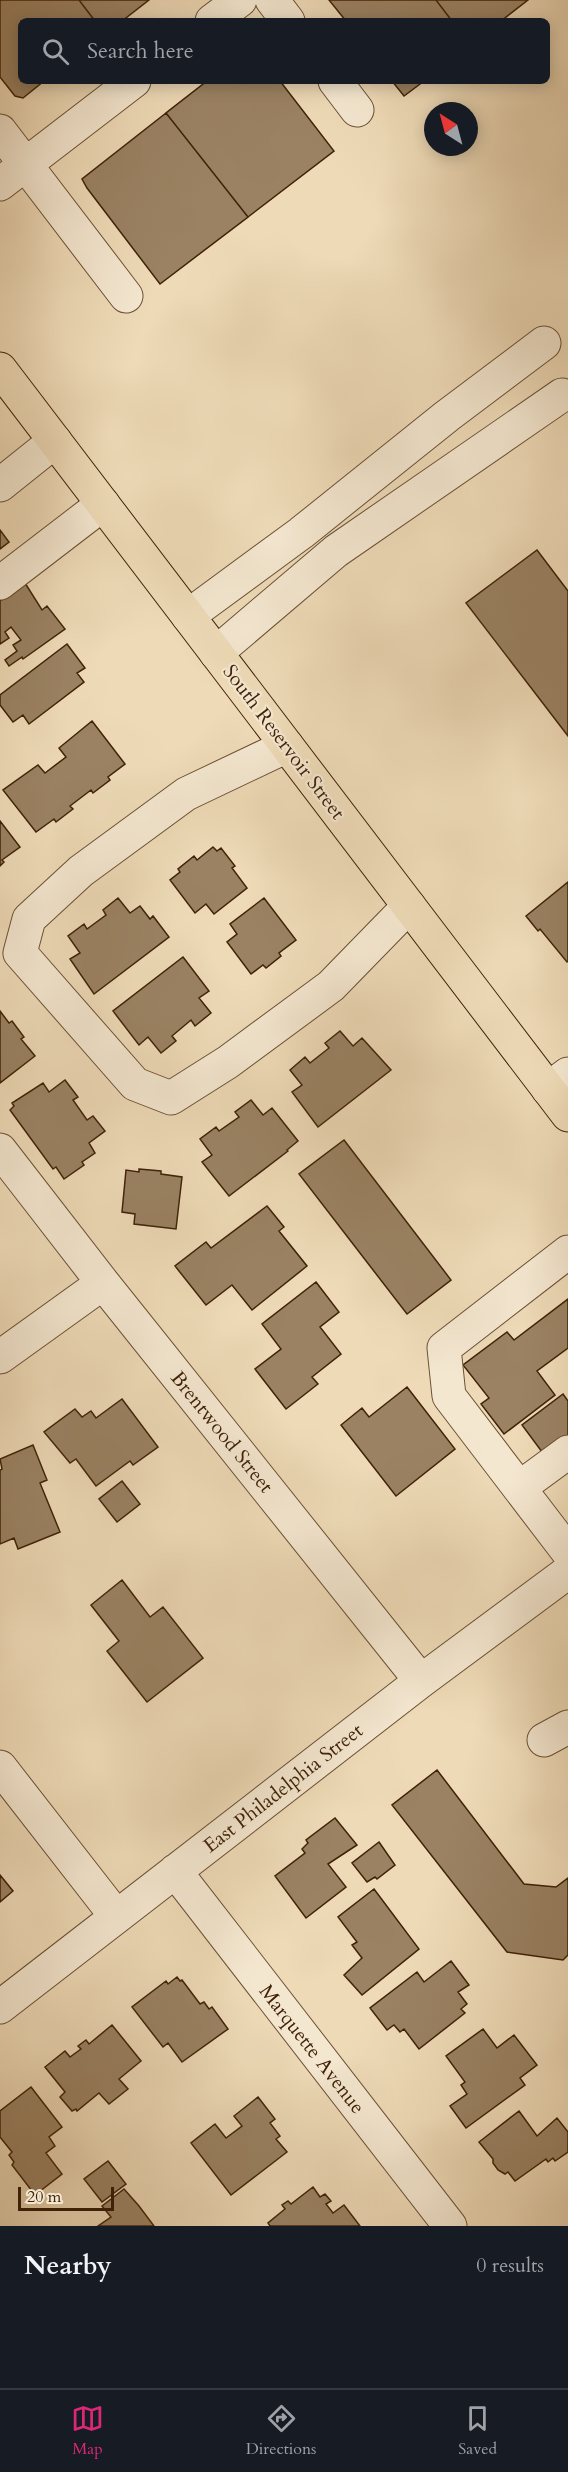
<!DOCTYPE html>
<html lang="en">
<head>
<meta charset="utf-8">
<style>
  :root { --surface:#171b24; --page:#242831; --text:#f1f3f6; --muted:#9ea1a6; --line:#363941; --accent:#db2777 }
  body { margin:0; font-family:Cardo,serif; background:var(--page); color:var(--text) }
  .compass { position:absolute; left:424px; top:102px; width:54px; height:54px; border-radius:50%; background:var(--surface); box-shadow:0 3px 15px #0003; rotate:324deg }
  .scale { position:absolute; left:18px; bottom:15px; width:96px; box-sizing:border-box; padding-left:6px; border:3px solid #3f2208; border-top:0; font-size:16px; line-height:21px; white-space:nowrap; color:#3f2208; -webkit-text-stroke:4px #f4e7d0; paint-order:stroke }
  .list { margin:0; padding:0; list-style:none }
  h2 { display:flex; justify-content:space-between; align-items:center; height:78px; margin:0; padding:0 24px; font-size:26px }
  h2 small { font-size:20px; font-weight:400; color:var(--muted) }
  .icon { flex:none; width:33px; height:33px; fill:none; stroke:currentColor; stroke-width:2; stroke-linecap:round; stroke-linejoin:round }
  .map { position:relative; flex:none; width:568px; height:2226px; overflow:hidden }
  .search { position:absolute; background:var(--surface); box-shadow:0 3px 15px #0003; left:18px; right:18px; top:18px; height:66px; display:flex; align-items:center; gap:15px; box-sizing:border-box; padding:0 21px; border-radius:9px; color:var(--muted); font-size:22px }
  .sheet { height:162px; background:var(--surface) }
  nav { display:flex; justify-content:space-around; align-items:center; box-sizing:border-box; height:84px; border-top:2px solid var(--line); background:var(--surface); font-size:16px; color:var(--muted) }
  nav a { display:grid; justify-items:center; gap:3px }
  nav .on { color:var(--accent) }
  .map>svg:first-child { display:block }
</style>
</head>
<body>
<div class="map">
<svg width="568" height="2226" viewBox="0 0 568 2226">
  <rect width="100%" height="100%" fill="#eedab7"/>
  <filter id="stains"><feTurbulence type="fractalNoise" baseFrequency=".00333" numOctaves="4"/><feColorMatrix values="0 0 0 0 .2 0 0 0 0 .09 0 0 0 0 .02 0 0 0 .5 -.17"/></filter>
  <radialGradient id="worn" r=".72"><stop offset=".6" stop-color="#630" stop-opacity="0"/><stop offset="1" stop-color="#630" stop-opacity=".3"/></radialGradient>
  <path fill="#9a8263" stroke="#3f2208" stroke-width="1.5" d="M0,0H79L95,21H21V81H44L23,98L15,96L0,77Z
    M79,0H149L122,21H95Z
    M329,0H436L452,21H346Z
    M436,0H528L501,21H452Z
    M207,81H280L334,151L248,217L166,113Z
    M392,81H424L404,96Z
    M166,113L248,217L160,284L87,188L82,179Z
    M0,530L9,542L0,549Z
    M537,550L568,591V736L466,603Z
    M25,583L42,610L47,606L65,629L23,659L22,657L9,666L5,660L17,651L13,645L21,640L11,627L5,632L9,638L0,644V601Z
    M67,644L85,668L77,673L84,682L29,724L23,715L13,722L0,705V695Z
    M92,721L125,764L108,777L110,780L93,793L91,790L70,806L73,809L56,822L54,819L36,832L3,790L38,765L45,773L66,757L59,748Z
    M0,821L20,847L2,860L4,862L0,866Z
    M213,847L217,851L221,848L235,866L232,868L247,888L214,914L206,904L195,913L170,880L180,872L178,869L194,856L197,860Z
    M568,882V961L567,962L540,929L538,931L526,916Z
    M118,898L130,913L140,906L150,919L153,916L169,937L94,994L70,959L80,953L68,936L84,924L87,929L106,915L103,910Z
    M264,898L296,940L279,953L281,956L266,968L263,965L251,974L227,942L237,934L230,924Z
    M183,957L209,991L199,998L211,1013L195,1026L191,1020L172,1036L176,1041L161,1053L148,1037L139,1045L113,1011Z
    M0,1011L9,1023L12,1021L24,1037L21,1039L35,1056L0,1083Z
    M340,1031L353,1046L362,1038L391,1070L318,1127L292,1092L302,1085L290,1070L305,1057L310,1063L329,1048L325,1043Z
    M65,1080L78,1097L73,1100L87,1120L93,1116L105,1131L89,1143L95,1153L82,1162L84,1165L64,1179L56,1167L53,1169L10,1110L14,1106L12,1103L43,1083L49,1092Z
    M251,1100L263,1115L272,1108L298,1141L287,1150L288,1151L229,1196L202,1162L212,1155L200,1139L216,1127L219,1131L239,1117L235,1112Z
    M344,1140L451,1280L407,1314L299,1174Z
    M139,1169L161,1171V1174L182,1177L176,1229L134,1224L135,1214L122,1212L126,1170L139,1172Z
    M267,1206L284,1227L279,1231L307,1266L252,1310L232,1285L206,1305L175,1266L206,1242L211,1248Z
    M316,1282L339,1312L320,1327L341,1354L312,1377L318,1384L286,1409L255,1369L281,1349L262,1324Z
    M568,1299V1348L537,1371L555,1395L504,1434L481,1404L489,1398L463,1365L507,1332L514,1340Z
    M407,1387L455,1449L396,1496L341,1425L362,1408L369,1417Z
    M563,1394L568,1401V1438L545,1456L522,1425Z
    M122,1399L158,1447L133,1465L130,1461L96,1486L76,1459L70,1463L44,1432L75,1409L82,1417L91,1411L96,1418Z
    M33,1445L47,1480L40,1483L60,1532L18,1549L14,1538L0,1544V1470L2,1469L0,1459Z
    M122,1481L140,1504L117,1522L99,1499Z
    M122,1580L150,1617L163,1607L203,1658L147,1702L107,1651L119,1641L91,1605Z
    M437,1770L524,1884L556,1887L568,1878V1955L563,1960L507,1952L392,1805Z
    M335,1818L357,1845L328,1864L346,1887L306,1918L275,1876L305,1853L302,1849L308,1843L306,1840Z
    M379,1842L395,1865L377,1879L375,1877L367,1882L352,1863Z
    M0,1875L13,1891L0,1902Z
    M374,1889L419,1949L362,1995L344,1975L362,1958L352,1945L357,1942L338,1917Z
    M451,1961L469,1985L458,1992L467,2004L461,2009L465,2013L419,2049L404,2029L400,2032L394,2025L387,2030L370,2008L417,1972L424,1982Z
    M177,1977L180,1981L182,1980L200,2004L204,2002L209,2009L212,2007L228,2029L182,2062L168,2043L163,2047L132,2007L166,1981L168,1984Z
    M112,2025L141,2061L119,2079L128,2089L109,2104L99,2093L77,2111L76,2109L72,2111L60,2097L65,2092L45,2067L65,2051L70,2057L81,2049L78,2046L86,2040L89,2044Z
    M483,2029L497,2048L514,2035L537,2065L520,2078L525,2085L466,2128L450,2106L467,2094L461,2085L465,2082L446,2056Z
    M31,2087L62,2127L49,2137L55,2146L46,2153L62,2174L35,2195L12,2165L14,2162L9,2155L12,2152L0,2137V2111Z
    M258,2097L275,2119L270,2123L280,2136L276,2139L287,2152L231,2195L191,2143L215,2124L226,2138L242,2126L234,2116Z
    M519,2111L537,2136L557,2118L568,2132V2152L555,2161L553,2158L548,2162L546,2159L515,2181L508,2172L505,2174L498,2170L493,2163V2159L479,2142Z
    M108,2161L126,2184L102,2202L84,2179Z
    M313,2187L320,2197L325,2194L331,2201L326,2204L333,2213L344,2205L360,2226H270L268,2223L285,2209L282,2205L288,2201L291,2204Z
    M124,2189L139,2206L154,2226H98L111,2217L102,2206Z"/>
  <g fill="none" stroke-linecap="round" stroke-linejoin="round">
    <defs>
      <path id="minor" d="M272,0L288,21
        M212,21L240,0
        M335,81L357,110
        M0,131L126,296
        M0,184L134,81
        M0,485L55,441
        M0,583L103,504
        M188,616L301,533L447,416L544,343
        M216,653L336,551L562,395
        M287,746L186,794L81,871L29,919L20,953L135,1084L171,1098L228,1062L331,986L409,906
        M548,1089L568,1074
        M0,1150L103,1283
        M568,1252L444,1348L449,1396L568,1552
        M0,1357L103,1283L421,1681
        M519,1488L568,1452
        M544,1740L568,1727
        M0,1767L116,1916
        M175,1871L450,2226
        M0,2007L421,1681L568,1572"/>
      <path id="major" d="M0,369L568,1115"/>
    </defs>
    <use href="#minor" stroke="#6b5034" stroke-width="35"/>
    <use href="#major" stroke="#3f2208" stroke-width="35"/>
    <use href="#minor" stroke="#f4e7d0" stroke-width="33"/>
    <use href="#major" stroke="#eedab7" stroke-width="33"/>
  </g>
  <g text-anchor="middle" dominant-baseline="central" stroke-width="4.5" stroke-linejoin="round" paint-order="stroke">
    <g font-size="20" fill="#3f2208" stroke="#f4e7d0">
      <text transform="translate(284 742) rotate(53)">South Reservoir Street</text>
      <text transform="translate(222 1432) rotate(51)">Brentwood Street</text>
      <text transform="translate(283 1788) rotate(-38)">East Philadelphia Street</text>
      <text transform="translate(312 2049) rotate(52)">Marquette Avenue</text>
    </g>
  </g>
  <rect width="100%" height="100%" filter="url(#stains)"/>
  <rect width="100%" height="100%" fill="url(#worn)"/>
</svg>
<svg class="compass" viewBox="-18 -18 36 36"><path d="M0-13l5 13h-10z" fill="#e53935"/><path d="M0 13l5-13h-10z" fill="#9ea1a6"/></svg>
<div class="scale">20 m</div>
<div class="search"><svg class="icon" aria-label="search" viewBox="0 0 24 24"><circle cx="10" cy="10" r="6"/><path d="M15 15l6 6"/></svg>Search here</div>
</div>
<section class="sheet">
<h2>Nearby<small>0 results</small></h2>
<ul class="list">
</ul>
</section>
<nav>
<a class="on"><svg class="icon" aria-label="map" viewBox="0 0 24 24"><path d="M3 6l6-2 6 2 6-2v14l-6 2-6-2-6 2zM9 4v14M15 6v14"/></svg>Map</a>
<a><svg class="icon" aria-label="directions" viewBox="0 0 24 24"><path d="M12 3l9 9-9 9-9-9zM9 14v-3h6M13 9l2 2-2 2"/></svg>Directions</a>
<a><svg class="icon" aria-label="saved" viewBox="0 0 24 24"><path d="M7 4h10v16l-5-4-5 4z"/></svg>Saved</a>
</nav>
</body>
</html>
